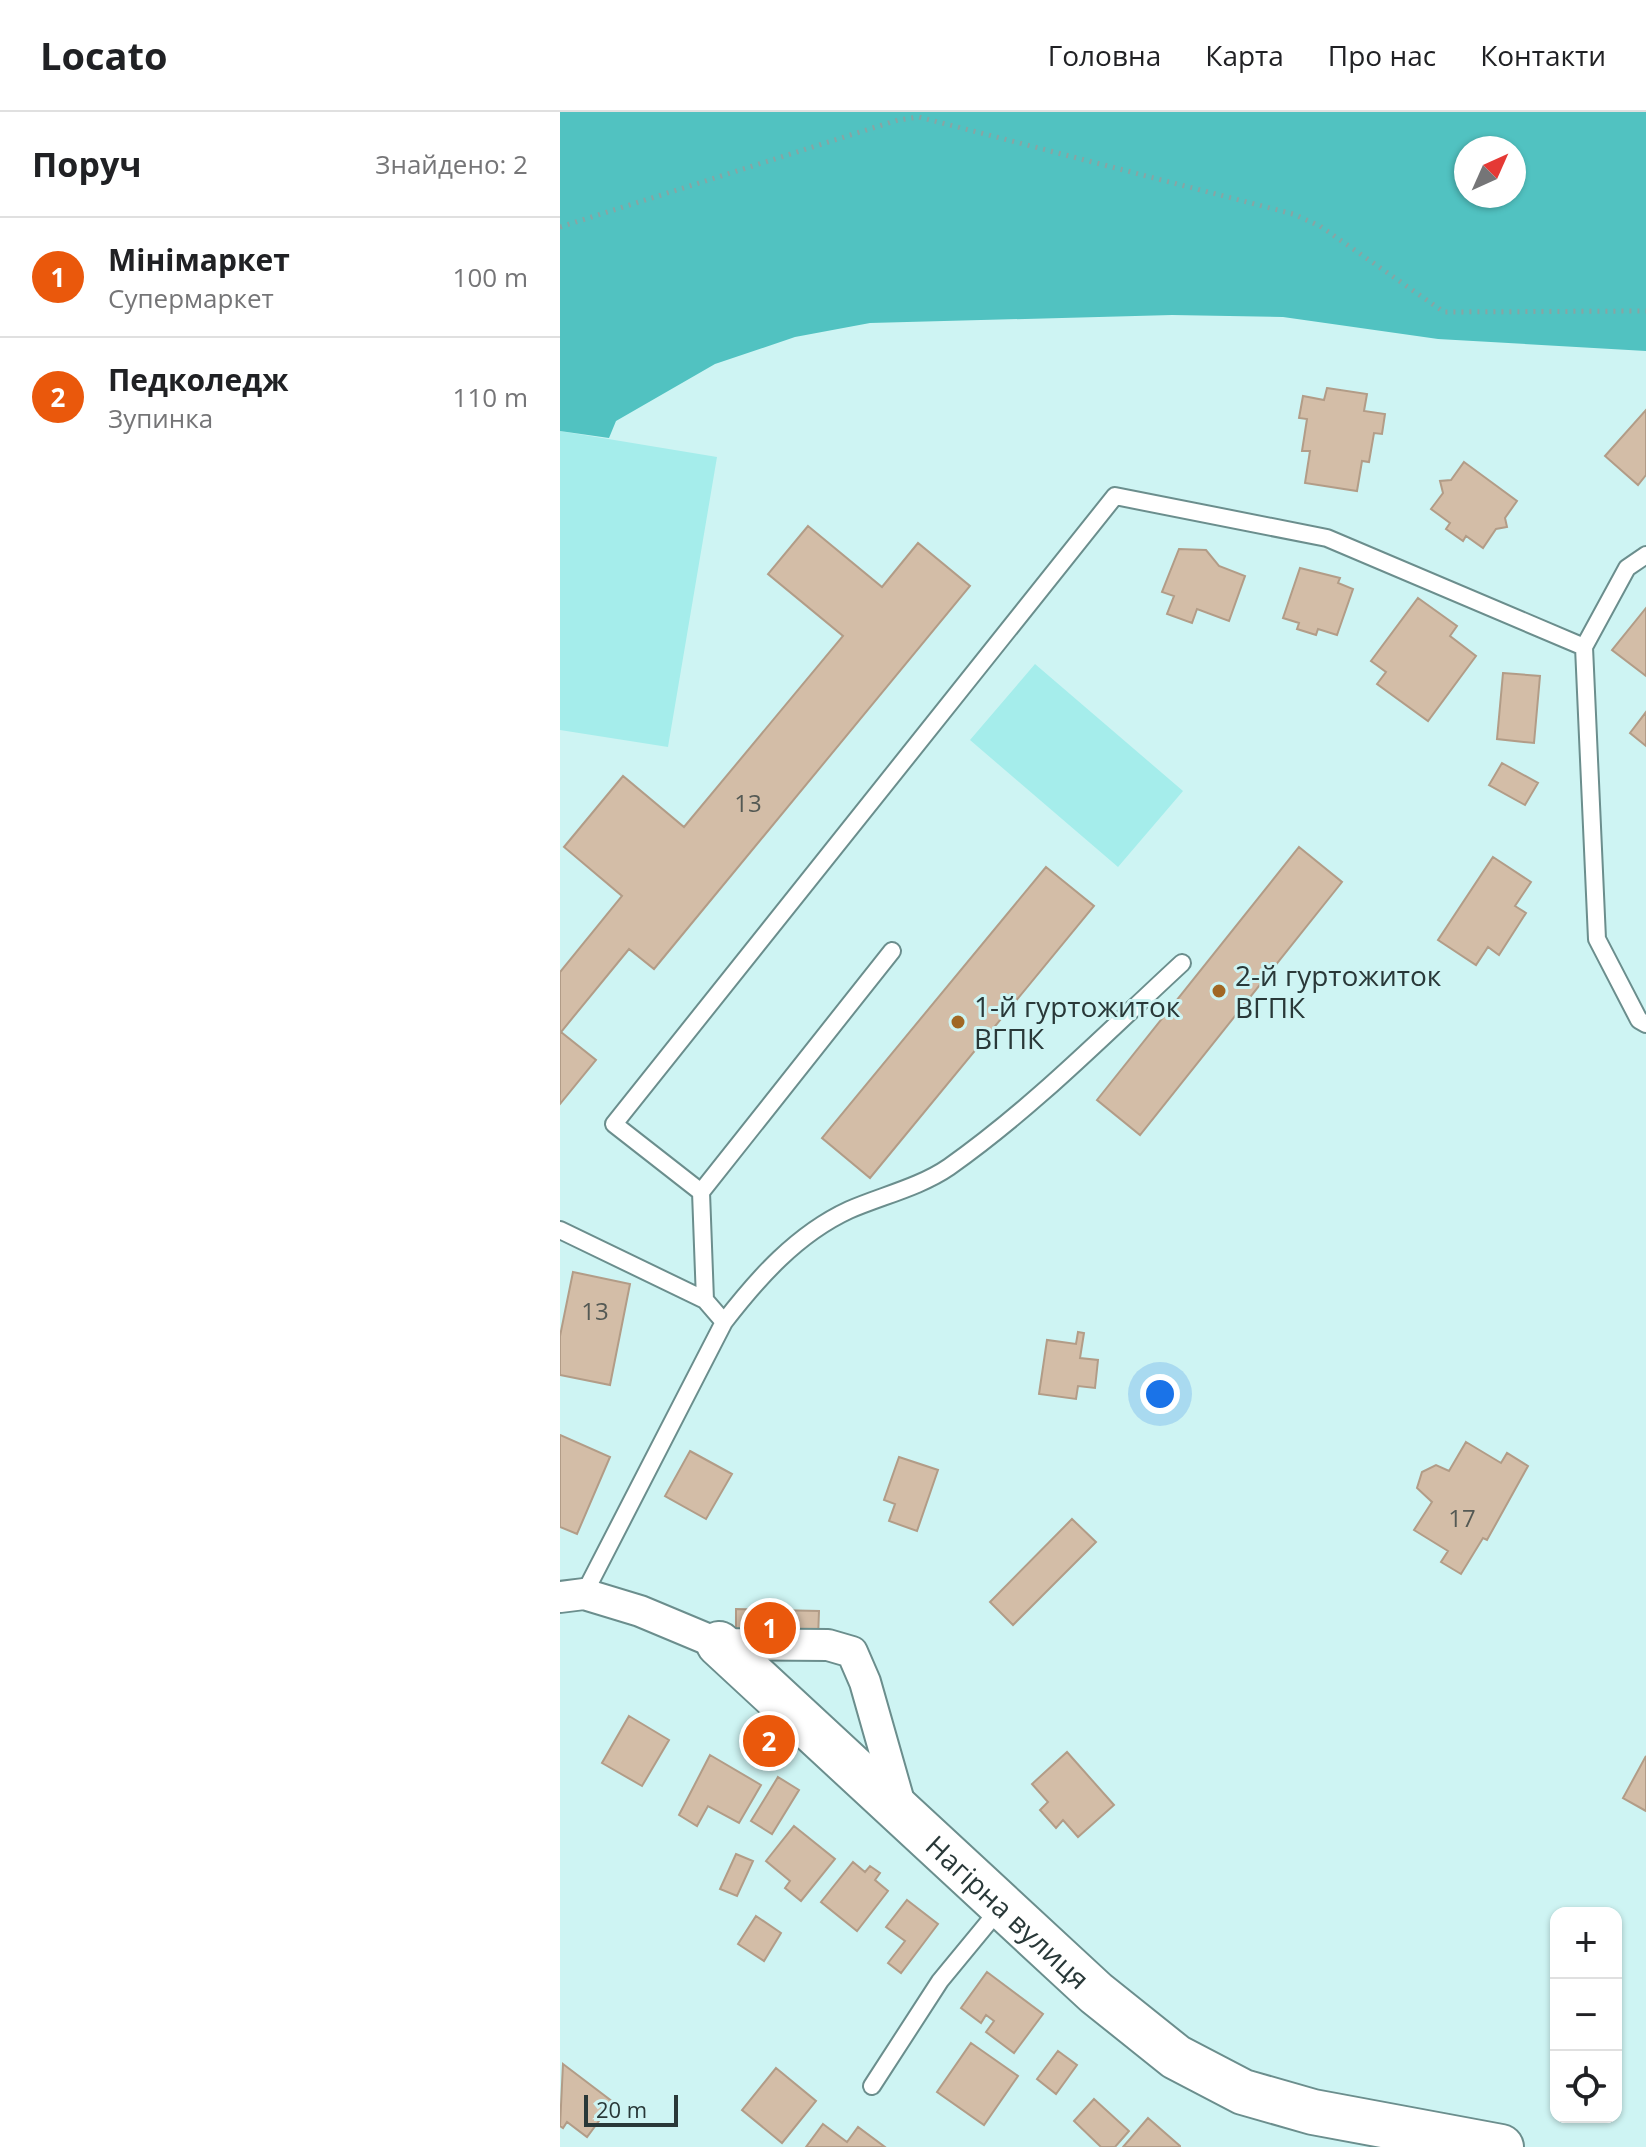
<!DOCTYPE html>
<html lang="uk">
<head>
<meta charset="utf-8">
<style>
  :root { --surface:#fff; --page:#f6f6f6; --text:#202124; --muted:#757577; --line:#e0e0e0; --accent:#ea580c }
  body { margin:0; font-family:"Open Sans",sans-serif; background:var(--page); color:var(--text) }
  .controls { position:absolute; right:24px; bottom:24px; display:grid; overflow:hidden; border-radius:16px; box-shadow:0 2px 6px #0004 }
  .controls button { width:72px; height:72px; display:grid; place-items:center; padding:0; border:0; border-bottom:2px solid var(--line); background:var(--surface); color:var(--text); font:40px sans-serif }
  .compass { position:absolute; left:894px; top:24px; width:72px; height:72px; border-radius:50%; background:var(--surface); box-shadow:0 2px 6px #0004; rotate:45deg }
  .scale { position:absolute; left:24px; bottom:20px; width:94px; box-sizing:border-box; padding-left:8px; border:4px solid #293838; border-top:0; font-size:22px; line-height:28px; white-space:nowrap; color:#293838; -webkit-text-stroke:6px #cef4f3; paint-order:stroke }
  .you { position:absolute; left:600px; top:1282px; width:28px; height:28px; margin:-20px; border:6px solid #fff; border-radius:50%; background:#1a73e8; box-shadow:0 0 0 12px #1a73e833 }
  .badge { display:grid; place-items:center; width:52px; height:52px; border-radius:50%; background:var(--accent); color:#fff; font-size:26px; font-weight:700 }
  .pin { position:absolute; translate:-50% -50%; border:4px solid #fff; box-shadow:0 2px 8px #0006 }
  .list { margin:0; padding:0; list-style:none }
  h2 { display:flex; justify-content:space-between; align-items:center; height:104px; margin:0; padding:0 32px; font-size:34px }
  h2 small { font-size:26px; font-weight:400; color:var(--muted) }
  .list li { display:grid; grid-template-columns:52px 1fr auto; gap:24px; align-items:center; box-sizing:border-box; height:120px; padding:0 32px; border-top:2px solid var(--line) }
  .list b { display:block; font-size:30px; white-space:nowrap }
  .list p { margin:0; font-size:26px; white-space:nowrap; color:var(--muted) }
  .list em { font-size:26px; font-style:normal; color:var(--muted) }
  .icon { flex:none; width:44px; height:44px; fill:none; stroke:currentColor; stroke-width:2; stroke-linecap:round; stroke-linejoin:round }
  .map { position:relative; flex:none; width:1086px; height:2035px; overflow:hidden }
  header { display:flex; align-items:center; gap:48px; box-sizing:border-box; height:112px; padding:0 40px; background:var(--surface); border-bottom:2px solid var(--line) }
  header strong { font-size:38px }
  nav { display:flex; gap:44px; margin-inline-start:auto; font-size:28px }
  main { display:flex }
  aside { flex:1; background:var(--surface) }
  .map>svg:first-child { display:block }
</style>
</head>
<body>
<header>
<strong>Locato</strong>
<nav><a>Головна</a><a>Карта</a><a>Про нас</a><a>Контакти</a></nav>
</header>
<main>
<aside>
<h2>Поруч<small>Знайдено: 2</small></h2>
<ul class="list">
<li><span class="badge">1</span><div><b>Мінімаркет</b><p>Супермаркет</p></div><em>100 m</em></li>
<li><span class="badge">2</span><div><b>Педколедж</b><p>Зупинка</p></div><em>110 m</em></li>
</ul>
</aside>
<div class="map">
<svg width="1086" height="2035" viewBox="0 0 1086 2035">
  <rect width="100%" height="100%" fill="#cef4f3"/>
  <path fill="#a5edeb" d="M0,319L157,345L108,635L0,618Z
    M475,552L623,679L558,755L410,628Z"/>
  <path fill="#51c2c1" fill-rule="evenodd" d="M0,0H1086V239L878,227L723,205L612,203L310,211L235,225L155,252L56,309L49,326L0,319ZM906,36H954V84H906Z"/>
  <path fill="#d3bda7" stroke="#b29c87" stroke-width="2" d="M767,276L807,282L804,299L825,302L822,322L814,321L809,350L802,349L797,379L745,371L750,339H742L747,307L739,306L743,284L764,288Z
    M1086,298V363L1078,373L1045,344Z
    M904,350L957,389L945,406L947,415L936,417L923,436L906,424L903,429L886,417L890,411L871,397L883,381L880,369L891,368Z
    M248,414L322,475L358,431L410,474L94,857L69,837L1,920L36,948L0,992V860L62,784L4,735L63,664L124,715L283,524L208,462Z
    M619,437L646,438L659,454L685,464L669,509L637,497L632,511L607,502L614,484L602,480Z
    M740,456L780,466L778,471L793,477L777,523L758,517L756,523L737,517L739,511L723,506Z
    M858,486L897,514L890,524L916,544L868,609L817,572L826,560L811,549Z
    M1086,496V564L1052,538Z
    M943,561L980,564L974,631L937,627Z
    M1086,600V634L1070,621Z
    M942,651L978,671L965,693L929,673Z
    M739,735L782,770L580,1023L537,988Z
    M933,745L971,770L955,794L966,801L939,843L928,835L916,853L878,828Z
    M486,755L534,794L310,1066L262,1026Z
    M13,1160L70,1172L50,1273L0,1263V1224Z
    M518,1220L524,1221L520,1246L538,1248L535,1276L518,1274L516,1287L479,1282L487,1228L516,1232Z
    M0,1323L50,1345L17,1422L0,1415Z
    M906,1330L941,1351L947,1341L968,1354L927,1428L923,1426L901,1462L881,1450L888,1439L854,1418L872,1390L857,1376L862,1360L876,1353L889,1359Z
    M130,1339L172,1362L146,1407L105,1384Z
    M339,1345L378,1358L357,1419L329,1409L335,1392L324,1388Z
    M512,1407L536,1430L453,1513L430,1490Z
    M176,1497L259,1499L258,1527L176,1525Z
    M69,1604L109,1628L82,1674L42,1651Z
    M507,1640L554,1693L518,1725L503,1708L496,1716L480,1698L488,1690L472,1672Z
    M150,1643L201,1673L179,1711L148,1694L137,1714L119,1703Z
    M1086,1644V1699L1063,1686Z
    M218,1665L239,1678L212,1722L191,1709Z
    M234,1714L275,1747L241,1789L225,1776L230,1769L206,1749Z
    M176,1742L193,1749L177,1784L160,1777Z
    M293,1750L305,1760L310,1754L320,1761L315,1768L328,1779L297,1819L261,1790Z
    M347,1788L378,1812L341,1861L328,1851L345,1829L326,1815Z
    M196,1804L221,1821L204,1849L178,1832Z
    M427,1860L483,1902L454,1941L426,1920L434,1909L426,1903L421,1911L401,1896Z
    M411,1931L458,1964L424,2013L377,1980Z
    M498,1939L517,1953L496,1982L477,1967Z
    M3,1952L53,1990L27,2025L7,2010L3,2016L0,2014Z
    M216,1956L256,1989L222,2031L182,1998Z
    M534,1987L569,2019L555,2035H541L514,2009Z
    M588,2006L620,2034V2035H563Z
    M263,2012L287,2030L298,2015L325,2035H246Z"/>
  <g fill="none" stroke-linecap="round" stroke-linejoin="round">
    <defs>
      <path id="lane" d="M1086,443L1067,456L1024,535L1037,827L1079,908L1086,912
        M141,1080L54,1012L555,384L767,426L1024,535
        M0,1118L145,1188L164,1210
        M145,1188L141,1080L332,839
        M24,1482L164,1210C198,1166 237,1122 289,1098C321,1084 360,1075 389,1055C474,995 546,921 622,851
        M312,1974L380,1869L441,1795"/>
      <path id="street" d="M0,1485L24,1482L80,1499L159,1532L268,1533L292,1540L305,1570L342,1700"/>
      <g id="secondary">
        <path id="s1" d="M159,1532L536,1881L616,1945L683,1980L753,2000L941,2035"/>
      </g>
    </defs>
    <use href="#lane" stroke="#6b8e8d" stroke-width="20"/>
    <use href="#street" stroke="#6b8e8d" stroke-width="34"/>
    <use href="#secondary" stroke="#6b8e8d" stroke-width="48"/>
    <path stroke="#88a5a4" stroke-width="5" stroke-dasharray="2 6" stroke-linecap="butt" d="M0,115L338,8L359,5L733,102L760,114L884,200L1086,199"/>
    <use href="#lane" stroke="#fff" stroke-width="16"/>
    <use href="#street" stroke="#fff" stroke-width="30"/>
    <use href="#secondary" stroke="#fff" stroke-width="44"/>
  </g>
  <g fill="#a06724" stroke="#cef4f3" stroke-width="3">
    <circle cx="659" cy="879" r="8"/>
    <circle cx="398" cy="910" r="8"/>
  </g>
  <g text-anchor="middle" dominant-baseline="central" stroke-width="6" stroke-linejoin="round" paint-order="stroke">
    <g font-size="24" fill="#545954">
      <text x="188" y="690">13</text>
      <text x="35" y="1198">13</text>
      <text x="902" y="1405">17</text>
    </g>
    <g font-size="28" fill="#293838" stroke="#cef4f3" text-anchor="start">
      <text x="675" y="863">2-й гуртожиток<tspan x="675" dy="32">ВГПК</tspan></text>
      <text x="414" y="894">1-й гуртожиток<tspan x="414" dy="32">ВГПК</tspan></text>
    </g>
    <g font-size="28" fill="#293838" stroke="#cef4f3">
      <text stroke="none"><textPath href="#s1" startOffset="394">Нагірна вулиця</textPath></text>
    </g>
  </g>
</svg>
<div class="controls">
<button>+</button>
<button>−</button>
<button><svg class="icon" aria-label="locate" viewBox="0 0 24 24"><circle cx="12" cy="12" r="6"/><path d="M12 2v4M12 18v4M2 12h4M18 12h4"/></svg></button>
</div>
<svg class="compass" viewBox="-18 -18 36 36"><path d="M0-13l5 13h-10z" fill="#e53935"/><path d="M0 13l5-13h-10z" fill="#757577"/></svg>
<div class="scale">20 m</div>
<div class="you"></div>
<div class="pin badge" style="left:210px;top:1516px">1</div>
<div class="pin badge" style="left:209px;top:1629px">2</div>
</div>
</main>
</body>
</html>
